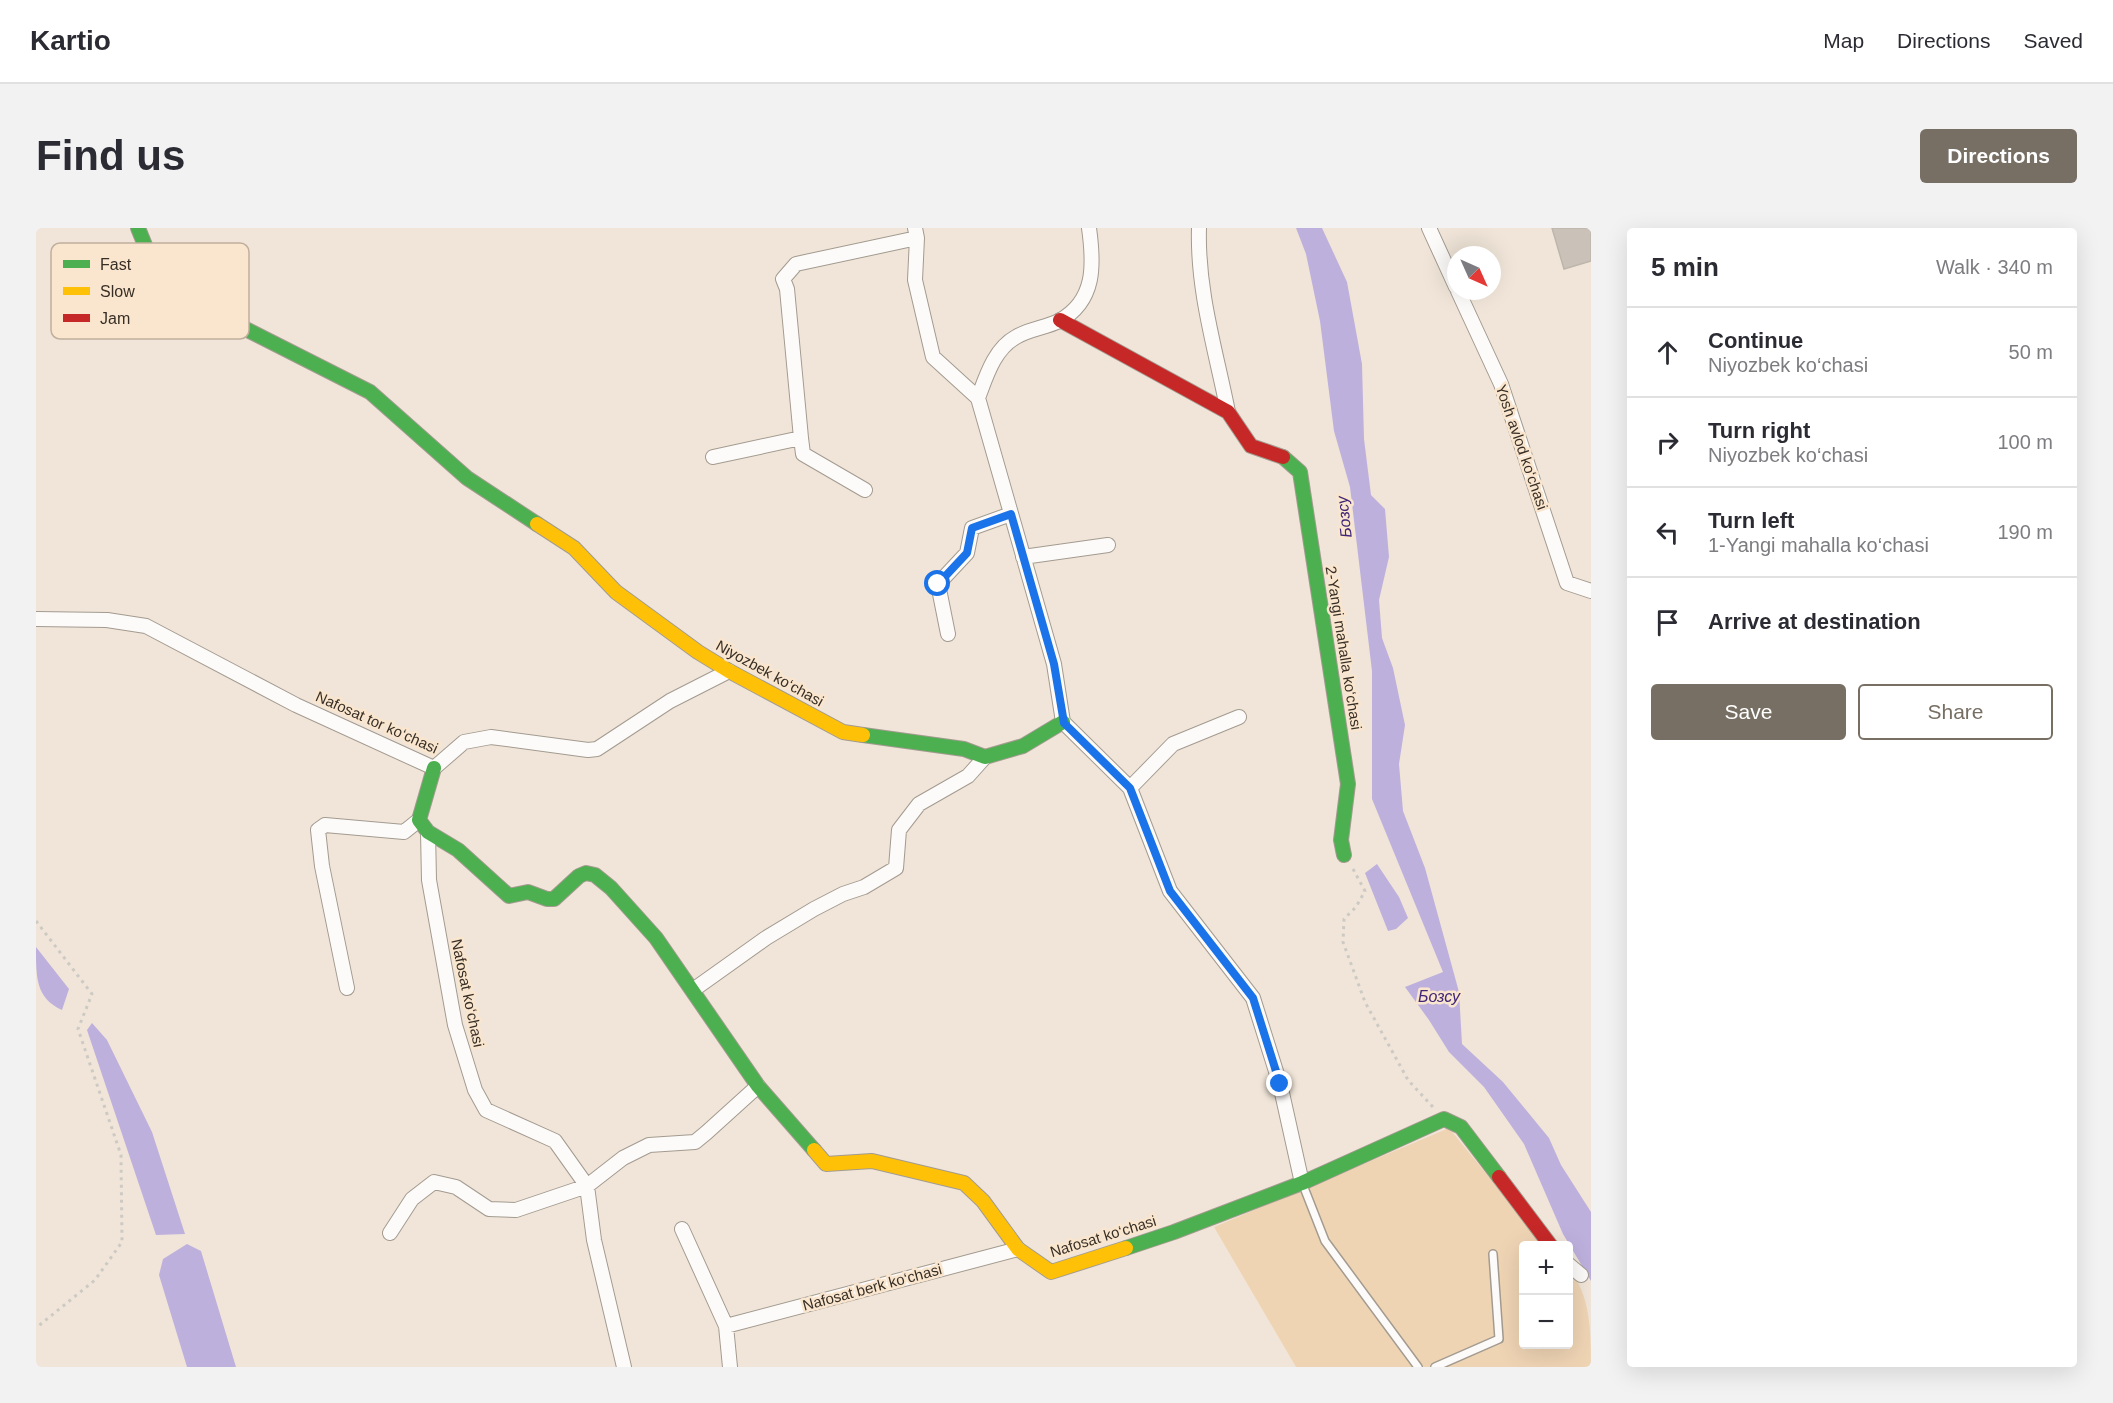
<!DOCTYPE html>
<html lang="en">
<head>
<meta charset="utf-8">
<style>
  :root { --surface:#fff; --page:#f2f2f3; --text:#2b2b33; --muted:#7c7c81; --line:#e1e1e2; --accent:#786f64 }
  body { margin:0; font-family:Helvetica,sans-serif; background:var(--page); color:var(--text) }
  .controls { position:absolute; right:18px; bottom:18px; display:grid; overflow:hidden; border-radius:6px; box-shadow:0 6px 24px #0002 }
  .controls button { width:54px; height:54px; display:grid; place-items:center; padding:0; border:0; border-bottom:2px solid var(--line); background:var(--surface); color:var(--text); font:30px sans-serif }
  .compass { position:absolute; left:1411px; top:18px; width:54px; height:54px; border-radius:50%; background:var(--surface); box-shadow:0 6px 24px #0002; rotate:135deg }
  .stop { position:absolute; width:18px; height:18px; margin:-14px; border:4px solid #1a73e8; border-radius:50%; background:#fff }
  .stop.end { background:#1a73e8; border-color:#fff; box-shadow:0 2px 6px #0008 }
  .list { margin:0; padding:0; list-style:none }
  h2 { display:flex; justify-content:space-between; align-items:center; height:78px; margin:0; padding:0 24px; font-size:26px }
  h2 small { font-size:20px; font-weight:400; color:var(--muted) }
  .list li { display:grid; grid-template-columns:39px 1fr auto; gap:18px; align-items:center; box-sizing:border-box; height:90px; padding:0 24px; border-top:2px solid var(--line) }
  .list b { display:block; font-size:22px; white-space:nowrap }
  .list p { margin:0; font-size:20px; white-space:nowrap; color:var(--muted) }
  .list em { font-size:20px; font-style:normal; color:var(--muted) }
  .actions { display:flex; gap:12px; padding:18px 24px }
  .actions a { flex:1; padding:14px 0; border:2px solid var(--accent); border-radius:6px; text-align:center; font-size:21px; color:var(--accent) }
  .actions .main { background:var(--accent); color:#fff }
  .icon { flex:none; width:33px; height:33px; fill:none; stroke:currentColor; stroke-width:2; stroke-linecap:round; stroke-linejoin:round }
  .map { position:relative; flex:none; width:1555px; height:1139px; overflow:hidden; border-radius:6px }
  header { display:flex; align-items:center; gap:36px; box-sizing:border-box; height:84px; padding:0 30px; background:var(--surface); border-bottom:2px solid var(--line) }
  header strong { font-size:28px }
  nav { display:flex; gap:33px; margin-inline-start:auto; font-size:21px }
  .intro { display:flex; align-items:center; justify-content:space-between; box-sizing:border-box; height:144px; padding:0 36px }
  h1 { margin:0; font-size:42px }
  .button { padding:15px 27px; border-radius:6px; background:var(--accent); color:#fff; font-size:21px; font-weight:700 }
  main { display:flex; gap:36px; padding:0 36px }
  aside { flex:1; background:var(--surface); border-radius:6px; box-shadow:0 6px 24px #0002 }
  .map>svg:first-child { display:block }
</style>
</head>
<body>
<header>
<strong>Kartio</strong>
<nav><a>Map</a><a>Directions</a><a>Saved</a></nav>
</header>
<div class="intro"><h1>Find us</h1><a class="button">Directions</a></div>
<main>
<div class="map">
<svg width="1555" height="1139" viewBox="0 0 1555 1139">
  <rect width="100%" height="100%" fill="#f0e5d8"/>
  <path fill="#efd4b4" d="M1413,900L1508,1017L1488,1018V1116H1532L1533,1042C1555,1066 1555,1107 1555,1139H1260L1178,999Z"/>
  <path fill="#bdb0dd" d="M1260,0H1286L1311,54L1326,136L1328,211L1335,267L1349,281L1353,329L1343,372L1346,410L1357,440L1369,497L1363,536L1367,583L1389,640L1423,764L1426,816L1467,854L1513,910L1525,937L1555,984V1053L1527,1006L1488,916L1448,859L1413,824L1393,792L1369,759L1407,744L1336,571V443L1314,259L1298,203L1284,93L1270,26Z
    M1341,636L1363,669L1372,690L1360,701L1352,703L1329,645Z
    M0,719L33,761L26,782C0,770 0,750 0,719Z
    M56,795L71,812L116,904L149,1006L120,1007L51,802Z
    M151,1016L165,1023L200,1139H151L123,1047L127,1031Z"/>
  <path fill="#cac2b8" stroke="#beb6ab" stroke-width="1.5" d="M1516,0H1555V33L1528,41Z"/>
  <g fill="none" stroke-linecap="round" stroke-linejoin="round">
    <defs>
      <path id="lane" d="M1267,957L1289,1013L1382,1139
        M1399,1139L1463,1111L1457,1026"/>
      <path id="street" d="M879,0L881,10L879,52L897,129L942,170L1018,436L1027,494L1094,560L1134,663L1217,770L1244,856L1266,955
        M1163,0C1161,63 1180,123 1192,184
        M1393,0L1420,59
        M1422,63L1465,156L1531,355L1555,363
        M942,170C950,149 958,121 980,109C993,101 1009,100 1023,93C1060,73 1058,36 1053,0
        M765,210L767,226L829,262
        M677,229L765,210L751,61L747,51L760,36L881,10
        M987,329L1072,317
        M0,391L71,392L110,398L260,477L398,540L428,514L455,509L552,522L561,521L634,473L693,443
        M912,406L902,356L931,325L936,300L975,286
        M1094,560L1137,516L1203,489
        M392,604L393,652L419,797L439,862L450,882L519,913L551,958L558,1012L588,1139
        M311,760L286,638L282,602L289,597L368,604L383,592
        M657,762L730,710L778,681L807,666L828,659L860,640L863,602L883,576L932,548L949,529
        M646,1001L690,1098L694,1139
        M354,1005L376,971L398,954L420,959L453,981L480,982L551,958L587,930L613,917L659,914L670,905L722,858
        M1532,1036L1545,1047
        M690,1098L982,1021"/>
      <path id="fast" d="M102,0L117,37L141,60L176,84L334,164L431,250L501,296
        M1247,229L1264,244L1312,556L1305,612L1308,627
        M827,507L928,521L949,529L987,518L1027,494
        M398,540L383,592L392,604L422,622L473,668L492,664L511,671H518L543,648L550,645L559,647L575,660L620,710L722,858L778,922
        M1090,1020L1138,1004L1266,955L1408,891L1425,899L1463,949"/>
      <path id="slow" d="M501,296L538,320L580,364L662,424L693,443L807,504L827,507
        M778,922L790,936L836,933L928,955L947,973L982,1021L1015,1044L1090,1020"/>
      <path id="jam" d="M1024,92L1192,184L1215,218L1247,229
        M1463,949L1515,1018"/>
    </defs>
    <use href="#lane" stroke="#a39b90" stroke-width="10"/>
    <use href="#street" stroke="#a39b90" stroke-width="16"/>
    <use href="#fast" stroke="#a39b90" stroke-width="16"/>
    <use href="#slow" stroke="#a39b90" stroke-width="16"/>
    <use href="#jam" stroke="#a39b90" stroke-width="16"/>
    <path stroke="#cdcac4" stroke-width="3" stroke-dasharray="3 4.5" stroke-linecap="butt" d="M1317,641L1329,663L1320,679L1308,691L1307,714L1329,774L1372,852L1397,879
      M0,693L56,766L42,801L85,927L86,1014L59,1052L0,1100"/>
    <use href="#lane" stroke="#fdfbf9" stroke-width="7"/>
    <use href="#street" stroke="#fdfbf9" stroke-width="14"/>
    <use href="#fast" stroke="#4caf50" stroke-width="14"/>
    <use href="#slow" stroke="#ffc107" stroke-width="14"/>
    <use href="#jam" stroke="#c62828" stroke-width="14"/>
  </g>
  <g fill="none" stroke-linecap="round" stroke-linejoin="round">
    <path stroke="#1a73e8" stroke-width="8" d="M902,356L931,325L936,300L975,286L1018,436L1028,495L1094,560L1134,663L1217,770L1244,856"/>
  </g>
  <g text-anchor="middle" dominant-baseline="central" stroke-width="5" stroke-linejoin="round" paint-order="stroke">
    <g font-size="15" fill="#372f26" stroke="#fae6ce">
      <text transform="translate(1486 219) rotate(71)">Yosh avlod ko‘chasi</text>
      <text transform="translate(1308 420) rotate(81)">2-Yangi mahalla ko‘chasi</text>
      <text transform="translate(734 445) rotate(29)">Niyozbek ko‘chasi</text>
      <text transform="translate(341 494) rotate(24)">Nafosat tor ko‘chasi</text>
      <text transform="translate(432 765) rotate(78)">Nafosat ko‘chasi</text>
      <text transform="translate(1067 1008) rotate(-17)">Nafosat ko‘chasi</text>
      <text transform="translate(836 1059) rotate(-15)">Nafosat berk ko‘chasi</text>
    </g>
    <g font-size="16" font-style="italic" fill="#402777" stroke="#fae6ce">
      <text transform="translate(1308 289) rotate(-96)">Бозсу</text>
      <text x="1403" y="768">Бозсу</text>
    </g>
  </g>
  <rect x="15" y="15" width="198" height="96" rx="9" fill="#fae6ce" stroke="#c0af9c" stroke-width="1.5"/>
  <rect x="27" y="32" width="27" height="8" fill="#4caf50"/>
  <rect x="27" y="59" width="27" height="8" fill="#ffc107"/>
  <rect x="27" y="86" width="27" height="8" fill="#c62828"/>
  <g font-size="16" fill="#372f26">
    <text x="64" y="42">Fast</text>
    <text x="64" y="69">Slow</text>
    <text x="64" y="96">Jam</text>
  </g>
</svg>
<div class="controls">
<button>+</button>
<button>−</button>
</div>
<svg class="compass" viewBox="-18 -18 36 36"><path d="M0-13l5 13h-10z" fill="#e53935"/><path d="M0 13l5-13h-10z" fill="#7c7c81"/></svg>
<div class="stop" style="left:902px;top:356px"></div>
<div class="stop end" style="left:1244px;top:856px"></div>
</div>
<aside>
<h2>5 min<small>Walk · 340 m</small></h2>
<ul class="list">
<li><svg class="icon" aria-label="ahead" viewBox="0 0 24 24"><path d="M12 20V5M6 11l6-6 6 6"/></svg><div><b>Continue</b><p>Niyozbek ko‘chasi</p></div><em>50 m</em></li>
<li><svg class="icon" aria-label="right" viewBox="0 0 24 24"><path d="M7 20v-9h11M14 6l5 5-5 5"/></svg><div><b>Turn right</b><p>Niyozbek ko‘chasi</p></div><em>100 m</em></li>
<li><svg class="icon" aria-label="left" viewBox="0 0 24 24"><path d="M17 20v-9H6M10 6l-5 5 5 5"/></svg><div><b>Turn left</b><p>1-Yangi mahalla ko‘chasi</p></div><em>190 m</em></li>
<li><svg class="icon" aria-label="arrive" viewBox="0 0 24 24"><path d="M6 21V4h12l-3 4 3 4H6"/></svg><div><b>Arrive at destination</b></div></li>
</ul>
<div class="actions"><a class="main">Save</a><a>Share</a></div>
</aside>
</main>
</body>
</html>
